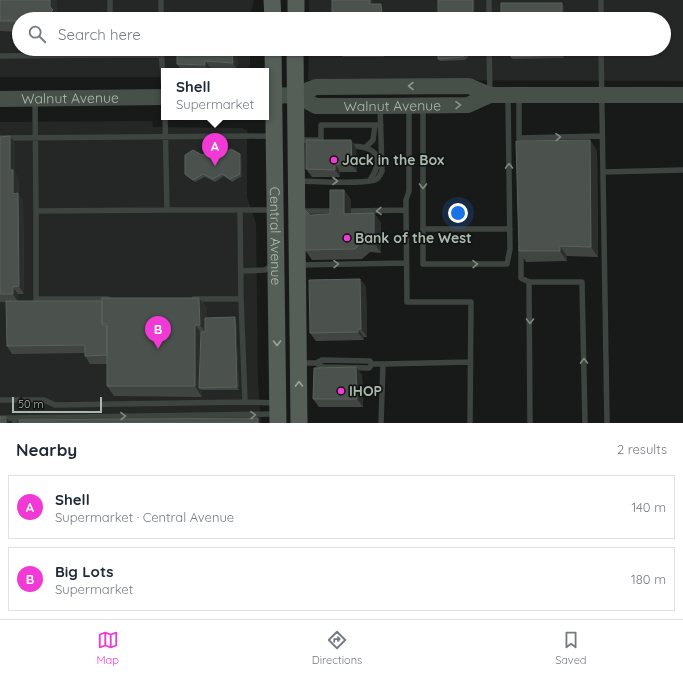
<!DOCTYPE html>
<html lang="en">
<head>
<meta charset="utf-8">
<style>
  :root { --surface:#fff; --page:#f6f6f7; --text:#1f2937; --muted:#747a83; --line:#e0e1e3; --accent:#f139d6 }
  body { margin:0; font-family:Quicksand,sans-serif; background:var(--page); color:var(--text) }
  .scale { position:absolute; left:12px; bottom:10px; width:90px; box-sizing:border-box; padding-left:4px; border:2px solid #aab9ad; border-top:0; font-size:11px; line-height:14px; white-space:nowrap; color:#aab9ad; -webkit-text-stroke:3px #131514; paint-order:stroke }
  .you { position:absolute; left:458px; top:213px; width:14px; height:14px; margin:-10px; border:3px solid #fff; border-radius:50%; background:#1a73e8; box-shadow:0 0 0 6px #1a73e833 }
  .badge { display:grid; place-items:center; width:26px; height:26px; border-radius:50%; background:var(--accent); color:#fff; font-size:13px; font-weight:700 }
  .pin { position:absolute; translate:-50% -33px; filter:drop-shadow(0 1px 2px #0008) }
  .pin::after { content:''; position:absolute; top:21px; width:14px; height:12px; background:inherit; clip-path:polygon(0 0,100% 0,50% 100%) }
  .popup { position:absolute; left:161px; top:68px; width:108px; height:52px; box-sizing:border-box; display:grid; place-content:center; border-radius:0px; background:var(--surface); filter:drop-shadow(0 1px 3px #0005); font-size:13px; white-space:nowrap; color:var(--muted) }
  .popup b { font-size:15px; color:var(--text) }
  .popup::after { content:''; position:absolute; left:50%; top:100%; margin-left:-8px; border:8px solid transparent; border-top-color:var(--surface) }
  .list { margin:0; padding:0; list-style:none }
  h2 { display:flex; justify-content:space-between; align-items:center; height:52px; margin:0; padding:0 16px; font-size:17px }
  h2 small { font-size:13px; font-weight:400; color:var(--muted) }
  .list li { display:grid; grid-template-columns:26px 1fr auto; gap:12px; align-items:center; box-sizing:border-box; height:64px; margin:0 8px 8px; padding:0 8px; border:1px solid var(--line); border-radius:0px }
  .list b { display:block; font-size:15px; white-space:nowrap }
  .list p { margin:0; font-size:13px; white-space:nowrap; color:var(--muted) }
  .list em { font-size:13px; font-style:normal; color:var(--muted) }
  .icon { flex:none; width:22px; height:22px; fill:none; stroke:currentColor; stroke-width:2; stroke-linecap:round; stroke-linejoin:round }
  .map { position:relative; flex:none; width:683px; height:423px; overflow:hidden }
  .search { position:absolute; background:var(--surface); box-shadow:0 1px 3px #0004; left:12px; right:12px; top:12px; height:44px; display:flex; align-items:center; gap:10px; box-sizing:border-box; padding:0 14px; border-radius:22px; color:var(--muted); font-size:15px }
  .sheet { height:196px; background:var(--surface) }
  nav { display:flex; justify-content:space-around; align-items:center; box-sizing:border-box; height:56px; border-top:1px solid var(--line); background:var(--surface); font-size:11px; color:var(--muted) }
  nav a { display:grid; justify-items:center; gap:2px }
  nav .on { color:var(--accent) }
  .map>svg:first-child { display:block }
</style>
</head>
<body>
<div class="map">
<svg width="683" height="423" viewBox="0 0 683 423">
  <rect width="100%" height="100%" fill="#181a19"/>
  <path fill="#242725" d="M0,0H254L249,19H19V49H250V65L247,71H164V77H0Z
    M309,0H683V81L308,80L309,49H664V19H309Z
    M152,121L153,127L242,128L247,130V197L256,223L258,384L261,423H0V122Z"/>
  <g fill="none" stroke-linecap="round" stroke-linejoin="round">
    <path stroke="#3e4440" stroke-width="5.5" d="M161,0V19
      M489,0V19
      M601,0V19
      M110,19V0
      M161,49L164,89
      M489,49L490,93
      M601,49L607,423
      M110,55H162
      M0,56L110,55V49
      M519,96V138L602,136
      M35,99L36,211
      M409,108V191L406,200V210L407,302H471L470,423
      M423,108V264H507L510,249L508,97
      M0,138L272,136
      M297,140H321V125H381
      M349,146C375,146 386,156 370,180
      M366,147L373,140L375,125
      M603,172L683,170
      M299,181C319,181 356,185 375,180C379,179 380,175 382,171L380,106
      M167,210H240
      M299,211H337
      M351,211L406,210
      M423,229H510
      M521,247V278L529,282H582L585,423
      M299,265L405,263
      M241,271L265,270L273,265
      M529,282L530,423
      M108,299H36V211L167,210L165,117
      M194,299H241L240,210H272
      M241,299L245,402L276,403
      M300,363H316
      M372,364L370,361L322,360L316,363L323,367L369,368L372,364H383
      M0,400H44L55,405L245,402
      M0,418H14L15,423
      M14,418L276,414
      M381,423L383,364L470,362"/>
    <g stroke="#474f49" stroke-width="16">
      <path id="s1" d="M295,95L316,106H380L468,105L490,95H683"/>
      <path d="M266,96L295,95L316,87L469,86L490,95"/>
      <path id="s2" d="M0,99L164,97"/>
    </g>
    <g stroke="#555e57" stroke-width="17">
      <path d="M272,0L273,19"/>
      <path d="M296,19V0"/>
      <path id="s3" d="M273,49L278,423"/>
      <path d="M295,49L299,423"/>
    </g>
  </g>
  <path fill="#404541" d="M0,0H57V17L59,19H19V32L0,31Z
    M177,49H238V71L211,69V71H182L177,64Z
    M335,49H384V57H343Z
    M438,49H475V50L465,60L440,61L438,59Z
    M564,49V58L513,59L511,57Z
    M10,136L15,144V173L18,178L19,194L23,201L24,294H18V301H102L199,298L207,308V318L236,320L239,390H202V397L114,396L107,386V364H90L85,356V353L12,354L7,346L6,302H0V137Z
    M351,140L356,148L357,172H340V177H312L306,169Z
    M590,140L597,151L598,257L567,256V261L526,262L519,251Z
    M202,155H221L241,157L242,176L232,182L224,176L215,182L205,177L195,182L187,176L185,174Z
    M344,190L351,200V214L374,213L381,223V253L370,252L362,259L312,260L305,250L310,215L330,214Z
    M360,279L366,287L367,337H364V340L316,341L310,333Z
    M362,375L363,407H319L313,399Z"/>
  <path fill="#2b2e2c" d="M50,0H57V17L59,19H45L50,7Z
    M370,0H372V7L370,4Z
    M473,0H475V19H473Z
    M562,3L564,6V19H562Z
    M381,4L383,7L384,19H382Z
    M232,49H238V71L233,63Z
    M382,49H384V57L382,54Z
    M562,49H564V58L562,55Z
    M205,61L211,69V71H210L205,65Z
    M10,136L15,144V173L18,178L19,194L23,201L24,294L19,286L13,194L10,170Z
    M351,140L356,148L357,172L352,164Z
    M590,140L597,151L598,257L591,247Z
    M240,154L241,157L242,176L240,174Z
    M335,164L340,172V177L335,170Z
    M344,190L351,200V224L344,214Z
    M374,213L381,223V253L374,243Z
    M560,246L567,256V261L560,251Z
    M360,279L366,287L367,337L361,329Z
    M13,287L18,294V302L13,294Z
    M199,298L207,308V335L200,325Z
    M235,317L236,320L239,390L237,387Z
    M195,325L203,335L199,388L202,390V397L195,386Z
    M358,329L364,337V340L358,332Z
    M356,367L362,375L363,407L357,399Z
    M6,417L10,423H6Z
    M258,418L259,420V423H258Z"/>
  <path fill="#4b514d" stroke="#5a625c" d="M0,0H50V7L53,10L45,19H19V21H0Z
    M332,0H370V4H381L382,19H332Z
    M438,0H473V19H438Z
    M501,3H562V19H501Z
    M177,49H232L233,63L205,61V65L177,64Z
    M335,49H382V54H341Z
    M438,49H471L463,57L438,59Z
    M510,49H562V55L511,57Z
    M10,136V170H13V194L18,193L19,286L13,287V294H0V137Z
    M306,140H351L352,164H335V170L306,169Z
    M590,140L591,247L560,246V251H519L516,141Z
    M231,149L240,154V174L230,179L222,174L213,179L203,174L193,180L185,174V155L193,150L202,155L212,150L221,155Z
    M330,190H344V214L374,213V243L362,242L355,249L305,250V210L310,215L330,214Z
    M360,279L361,329H358V332L310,333L309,280Z
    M102,298H199L200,325H195V386H107V324H102Z
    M6,301H102V324L103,326H107V355L85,356V345L7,346Z
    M235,317L237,387L199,388L201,332H205V318Z
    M356,367L357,399H313L314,368Z
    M0,417H6V423H0Z
    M258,418V423H19V420Z"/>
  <defs><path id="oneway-chevron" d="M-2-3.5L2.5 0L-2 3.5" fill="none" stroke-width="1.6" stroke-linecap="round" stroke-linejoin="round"/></defs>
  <g stroke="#87948a">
    <use href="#oneway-chevron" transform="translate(411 86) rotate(180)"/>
    <use href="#oneway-chevron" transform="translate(458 105) rotate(-1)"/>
  </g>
  <g stroke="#7f8a81">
    <use href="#oneway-chevron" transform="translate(558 137) rotate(-1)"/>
    <use href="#oneway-chevron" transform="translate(509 166) rotate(-91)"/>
    <use href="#oneway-chevron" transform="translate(335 181)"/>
    <use href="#oneway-chevron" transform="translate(423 186) rotate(90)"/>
    <use href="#oneway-chevron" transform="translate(379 211) rotate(179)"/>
    <use href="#oneway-chevron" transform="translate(336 264) rotate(-1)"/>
    <use href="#oneway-chevron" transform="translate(475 264) rotate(-1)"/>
    <use href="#oneway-chevron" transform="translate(530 321) rotate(90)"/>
    <use href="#oneway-chevron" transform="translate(584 361) rotate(-91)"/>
    <use href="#oneway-chevron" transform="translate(253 415) rotate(-1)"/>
    <use href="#oneway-chevron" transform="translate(123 416) rotate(-1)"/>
  </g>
  <g stroke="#99a79c">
    <use href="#oneway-chevron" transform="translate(277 343) rotate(89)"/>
    <use href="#oneway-chevron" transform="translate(299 384) rotate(-91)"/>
  </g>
  <g fill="#f139d6" stroke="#131514" stroke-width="1.5">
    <circle cx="334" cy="160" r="4"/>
    <circle cx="347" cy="238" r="4"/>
    <circle cx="341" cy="391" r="4"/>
  </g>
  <g text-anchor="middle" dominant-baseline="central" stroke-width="3.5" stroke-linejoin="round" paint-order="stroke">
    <g font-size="14" fill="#aab9ad" stroke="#131514">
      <text stroke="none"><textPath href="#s2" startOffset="70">Walnut Avenue</textPath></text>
      <text stroke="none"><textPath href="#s1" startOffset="100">Walnut Avenue</textPath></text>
      <text stroke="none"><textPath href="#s3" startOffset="187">Central Avenue</textPath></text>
    </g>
    <g font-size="14" font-weight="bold" fill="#aab9ad" stroke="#131514" text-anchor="start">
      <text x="342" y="160">Jack in the Box</text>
      <text x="355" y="238">Bank of the West</text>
      <text x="349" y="391">IHOP</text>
    </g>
  </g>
</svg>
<div class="scale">50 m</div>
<div class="you"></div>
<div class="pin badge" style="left:215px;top:166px">A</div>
<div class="popup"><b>Shell</b>Supermarket</div>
<div class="pin badge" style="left:158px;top:349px">B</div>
<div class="search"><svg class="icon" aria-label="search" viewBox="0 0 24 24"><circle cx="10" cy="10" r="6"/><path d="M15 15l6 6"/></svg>Search here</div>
</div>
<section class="sheet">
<h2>Nearby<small>2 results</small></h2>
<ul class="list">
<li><span class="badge">A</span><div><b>Shell</b><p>Supermarket · Central Avenue</p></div><em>140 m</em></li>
<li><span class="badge">B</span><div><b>Big Lots</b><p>Supermarket</p></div><em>180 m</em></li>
</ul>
</section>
<nav>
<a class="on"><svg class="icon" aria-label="map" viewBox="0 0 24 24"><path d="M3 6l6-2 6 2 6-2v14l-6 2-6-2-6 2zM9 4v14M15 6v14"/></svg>Map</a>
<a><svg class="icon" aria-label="directions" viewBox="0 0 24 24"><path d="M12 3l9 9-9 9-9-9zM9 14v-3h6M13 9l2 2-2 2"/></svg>Directions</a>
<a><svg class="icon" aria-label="saved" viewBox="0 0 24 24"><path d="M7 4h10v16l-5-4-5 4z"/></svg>Saved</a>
</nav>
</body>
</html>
